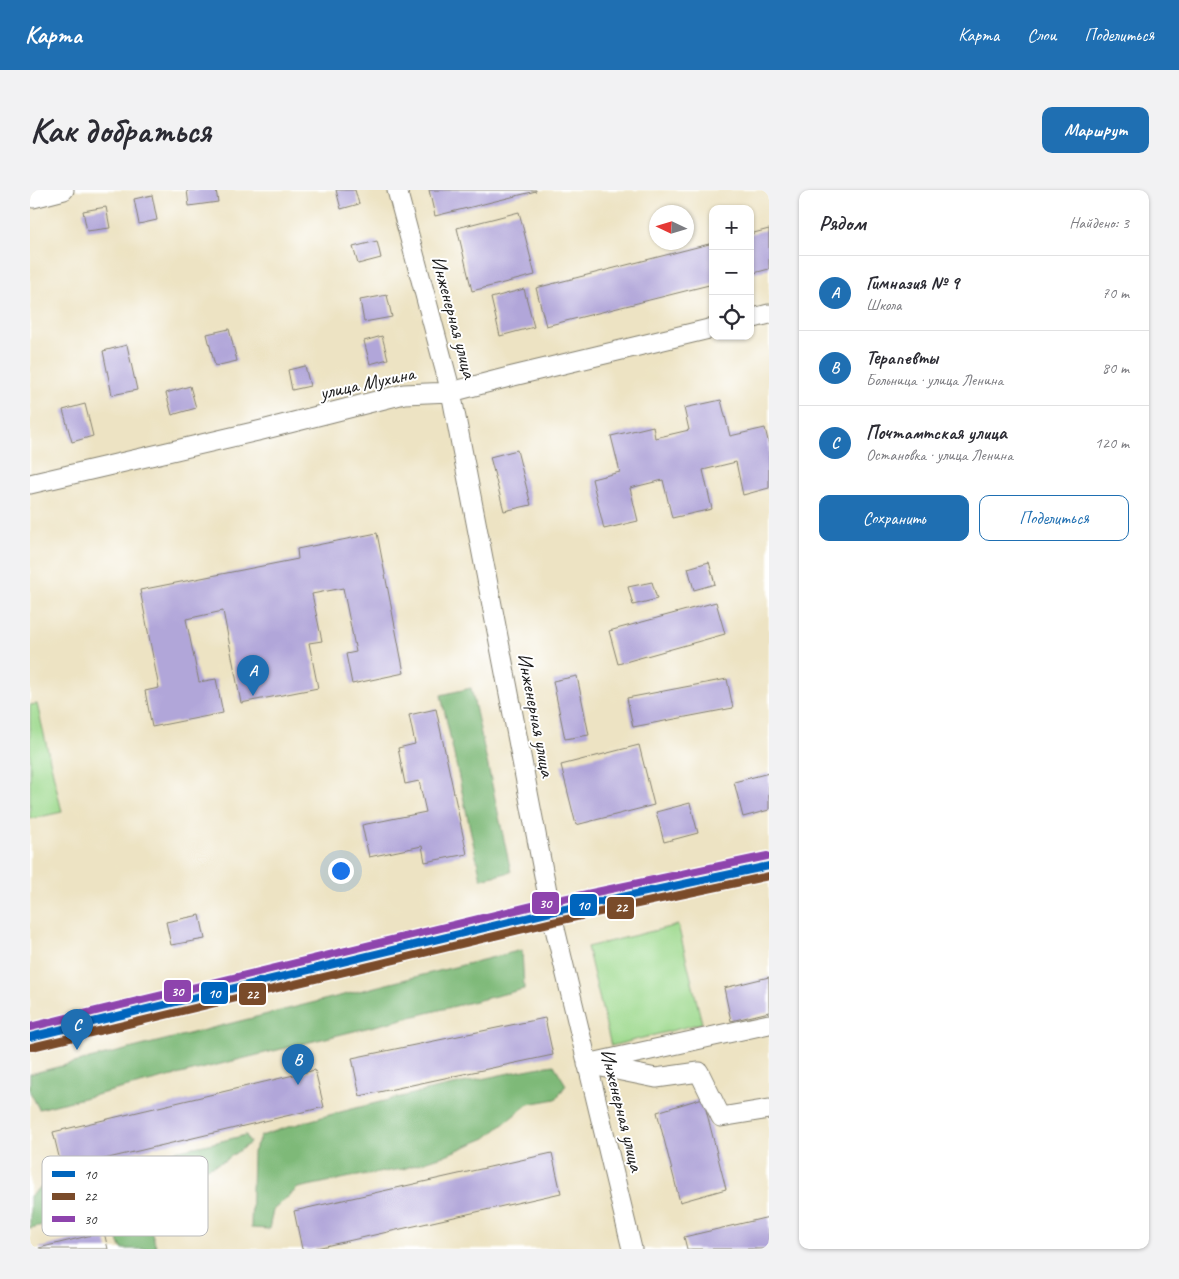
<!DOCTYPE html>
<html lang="ru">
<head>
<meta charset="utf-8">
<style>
  :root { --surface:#fff; --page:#f2f2f3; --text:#2b2b33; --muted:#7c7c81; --line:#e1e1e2; --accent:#1f6fb2 }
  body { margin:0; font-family:Caveat,sans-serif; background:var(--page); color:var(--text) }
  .controls { position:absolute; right:15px; top:15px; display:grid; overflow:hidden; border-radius:10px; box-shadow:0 1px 4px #0004 }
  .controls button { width:45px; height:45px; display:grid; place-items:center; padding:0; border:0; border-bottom:1px solid var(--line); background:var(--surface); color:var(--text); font:25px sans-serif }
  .compass { position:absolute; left:619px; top:15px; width:45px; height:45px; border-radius:50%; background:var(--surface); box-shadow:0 1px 4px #0004; rotate:274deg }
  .you { position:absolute; left:310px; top:680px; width:18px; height:18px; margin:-12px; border:4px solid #fff; border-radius:50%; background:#1a73e8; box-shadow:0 0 0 8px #1a73e833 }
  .badge { display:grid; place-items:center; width:32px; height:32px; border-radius:50%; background:var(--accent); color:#fff; font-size:16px; font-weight:700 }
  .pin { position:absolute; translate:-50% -41px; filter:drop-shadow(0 1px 2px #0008) }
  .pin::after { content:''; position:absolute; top:26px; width:18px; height:15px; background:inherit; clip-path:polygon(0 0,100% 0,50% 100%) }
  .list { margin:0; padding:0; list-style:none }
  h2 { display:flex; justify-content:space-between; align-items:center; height:65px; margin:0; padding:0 20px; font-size:21px }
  h2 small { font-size:16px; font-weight:400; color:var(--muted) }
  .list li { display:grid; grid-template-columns:32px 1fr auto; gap:15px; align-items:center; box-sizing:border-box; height:75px; padding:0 20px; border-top:1px solid var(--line) }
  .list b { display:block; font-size:19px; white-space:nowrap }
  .list p { margin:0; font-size:16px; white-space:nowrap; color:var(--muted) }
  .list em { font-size:16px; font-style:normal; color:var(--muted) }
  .actions { display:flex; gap:10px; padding:15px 20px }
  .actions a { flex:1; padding:11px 0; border:1px solid var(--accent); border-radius:10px; text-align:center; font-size:18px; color:var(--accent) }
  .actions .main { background:var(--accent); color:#fff }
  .icon { flex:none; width:28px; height:28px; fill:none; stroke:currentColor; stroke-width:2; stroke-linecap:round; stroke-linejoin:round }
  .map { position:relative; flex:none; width:739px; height:1059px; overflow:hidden; border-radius:10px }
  header { display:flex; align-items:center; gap:30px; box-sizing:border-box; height:70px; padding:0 25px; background:var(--accent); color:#fff }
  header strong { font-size:24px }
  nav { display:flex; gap:28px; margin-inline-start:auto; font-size:18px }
  .intro { display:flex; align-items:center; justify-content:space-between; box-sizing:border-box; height:120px; padding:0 30px }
  h1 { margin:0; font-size:35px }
  .button { padding:12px 22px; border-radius:10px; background:var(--accent); color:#fff; font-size:18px; font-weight:700 }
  main { display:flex; gap:30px; padding:0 30px }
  aside { flex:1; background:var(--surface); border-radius:10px; box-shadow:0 1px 4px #0004 }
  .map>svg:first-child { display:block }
</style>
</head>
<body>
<header>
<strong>Карта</strong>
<nav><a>Карта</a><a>Слои</a><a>Поделиться</a></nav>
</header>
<div class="intro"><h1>Как добраться</h1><a class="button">Маршрут</a></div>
<main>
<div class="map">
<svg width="739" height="1059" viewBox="0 0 739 1059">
  <rect width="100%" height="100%" fill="#fff"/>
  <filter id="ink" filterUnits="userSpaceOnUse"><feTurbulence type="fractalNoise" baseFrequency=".02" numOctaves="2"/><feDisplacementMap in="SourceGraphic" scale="10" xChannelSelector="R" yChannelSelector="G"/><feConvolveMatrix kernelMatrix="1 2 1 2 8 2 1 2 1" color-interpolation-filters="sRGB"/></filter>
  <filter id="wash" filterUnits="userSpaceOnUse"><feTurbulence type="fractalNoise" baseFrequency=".0096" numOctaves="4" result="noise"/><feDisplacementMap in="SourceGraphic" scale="20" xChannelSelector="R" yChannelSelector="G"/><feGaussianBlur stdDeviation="1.12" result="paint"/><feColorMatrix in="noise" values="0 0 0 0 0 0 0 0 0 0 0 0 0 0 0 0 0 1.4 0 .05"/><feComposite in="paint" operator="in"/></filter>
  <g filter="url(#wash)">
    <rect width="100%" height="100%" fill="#ede3c3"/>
    <path fill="#9dd98d" stroke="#5c7a54" d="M7,514L32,622L0,629V515Z
      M648,735L672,833L581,856L557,757Z"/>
    <path fill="#7eb978" stroke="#4d6a4a" d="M441,498L481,682L451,689L411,505Z
      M492,760L494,799L9,919L0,902V884Z
      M524,875L536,895L526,909L498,914L456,948L413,966L373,979L321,987L268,998L243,1020L239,1039L221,1038L223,962L231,946C288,926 346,913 404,899C444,891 484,881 524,875Z
      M216,945L220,953L194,971L127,999L118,1031L127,1059H92L79,1031L44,1028L0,1038V1006L9,998L43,987L134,963L179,954Z"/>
    <g id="blocks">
      <path fill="#b1a6d9" d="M157,0H186L188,12L159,16Z
        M306,0H325L329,14L311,19Z
        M399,0H506V1L405,26Z
        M122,5L127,30L109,34L104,9Z
        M76,17L80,38L57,41L53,21Z
        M489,22L505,85L442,101L427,38Z
        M739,39V79L720,84V44Z
        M347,51L351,68L328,74L323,57Z
        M683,53V94L516,136L506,98Z
        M494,99L504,137L470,146L461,108Z
        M357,105L362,127L334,132L330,110Z
        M199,139L207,171L185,176L177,144Z
        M352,146L358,169L340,174L334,151Z
        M97,155L107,200L82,205L73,161Z
        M275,176L280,196L262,200L258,180Z
        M160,196L166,218L142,225L136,203Z
        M691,210L700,246L735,238L739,255V298L713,305L706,272L673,280L682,319L642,328L633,290L600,298L608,331L574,339L562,289L590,282L581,246L623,236L625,248L659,240L654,218Z
        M55,214L63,246L42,252L33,220Z
        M487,260L501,315L474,321L460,267Z
        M347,343L374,483L322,494L316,464L326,462L313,398L282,404L292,451L279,453L288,498L211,513L193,421L156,429L169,492L186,489L193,523L122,537L115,501L129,498L110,400L268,369L267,359Z
        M679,372L685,394L664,400L658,378Z
        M622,392L627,409L603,415L598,397Z
        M686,412L695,444L588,474L579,441Z
        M547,486L559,545L535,549L523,491Z
        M697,489L703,518L603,537L597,508Z
        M406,519L437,664L395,672L392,656L339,667L332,635L396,622L389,591L375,594L368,558L385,554L379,525Z
        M609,555L624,615L546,635L531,575Z
        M739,583V620L713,627L704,592Z
        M660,613L668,643L634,652L626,622Z
        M170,725L175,749L141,755L136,732Z
        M739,787V822L701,831L694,798Z
        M515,828L523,865L330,906L322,868Z
        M285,880L294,917L32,979L23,942Z
        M673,908L696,999L650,1012L627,922Z
        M522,963L531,1003L282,1059H272L264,1021Z
        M739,1027V1059H657L654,1047Z
        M74,1042L78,1059H9V1058Z"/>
    </g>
  </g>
  <g filter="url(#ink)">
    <use href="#blocks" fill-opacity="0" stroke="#848070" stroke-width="1"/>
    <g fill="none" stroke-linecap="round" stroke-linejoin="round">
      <defs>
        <path id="minor" d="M367,0L421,202L521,722L602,1059
          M3,8L34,0
          M720,129L739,124
          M0,294L232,240L374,204L421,202L479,187L683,138
          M566,872L739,834
          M557,874L626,888L669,882L691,927L739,919"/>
        <path id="major" d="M0,847L521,722L739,676"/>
      </defs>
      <use href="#minor" stroke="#848070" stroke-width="21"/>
      <use href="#major" stroke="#848070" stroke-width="26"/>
      <use href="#minor" stroke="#fff" stroke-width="19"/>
      <use href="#major" stroke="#fff" stroke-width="24"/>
      <defs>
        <path id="bus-1" d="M0,847L521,722L739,676"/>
        <path id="bus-2" d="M2,857L523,732L739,686"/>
        <path id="bus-3" d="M0,837L519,712L737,666"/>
      </defs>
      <use href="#bus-1" stroke="#fff" stroke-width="11"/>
      <use href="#bus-2" stroke="#fff" stroke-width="11"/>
      <use href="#bus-3" stroke="#fff" stroke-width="11"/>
      <use href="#bus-1" stroke="#0065bd" stroke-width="8"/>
      <use href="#bus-2" stroke="#7a4b2a" stroke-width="8"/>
      <use href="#bus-3" stroke="#8e44ad" stroke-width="8"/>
    </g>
  </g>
  <g text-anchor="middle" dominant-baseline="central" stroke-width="4" stroke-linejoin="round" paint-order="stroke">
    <g font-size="20" fill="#1c1c1c" stroke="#fff">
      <text transform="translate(424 127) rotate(75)">Инженерная улица</text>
      <text transform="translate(337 193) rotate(-12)">улица Мухина</text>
      <text transform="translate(506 525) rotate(79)">Инженерная улица</text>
      <text transform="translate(592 920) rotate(76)">Инженерная улица</text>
    </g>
  </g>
  <rect x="12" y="966" width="166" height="80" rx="8" fill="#fff" stroke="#bbb" stroke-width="1"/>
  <rect x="22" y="981" width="23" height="6" fill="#0065bd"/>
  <rect x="22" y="1003" width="23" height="7" fill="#7a4b2a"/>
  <rect x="22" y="1026" width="23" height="6" fill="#8e44ad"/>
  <g font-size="14" fill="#1c1c1c">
    <text x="54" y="989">10</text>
    <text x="54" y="1011">22</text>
    <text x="54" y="1034">30</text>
  </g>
  <g stroke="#fff" stroke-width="2">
    <rect x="501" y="701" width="29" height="24" rx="5" fill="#8e44ad"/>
    <rect x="539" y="703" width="29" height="24" rx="5" fill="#0065bd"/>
    <rect x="576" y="706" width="29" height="24" rx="5" fill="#7a4b2a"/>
    <rect x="133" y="789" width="29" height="24" rx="5" fill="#8e44ad"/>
    <rect x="170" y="791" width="29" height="24" rx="5" fill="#0065bd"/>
    <rect x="208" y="792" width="29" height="24" rx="5" fill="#7a4b2a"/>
  </g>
  <g font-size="14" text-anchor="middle" font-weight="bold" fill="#fff">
    <text x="515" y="718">30</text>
    <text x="553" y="720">10</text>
    <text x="591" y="722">22</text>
    <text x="147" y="806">30</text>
    <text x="184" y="808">10</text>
    <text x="222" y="809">22</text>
  </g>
</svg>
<div class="controls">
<button>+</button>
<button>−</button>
<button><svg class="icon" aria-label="locate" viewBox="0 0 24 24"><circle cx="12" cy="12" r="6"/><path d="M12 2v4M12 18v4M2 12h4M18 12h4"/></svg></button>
</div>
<svg class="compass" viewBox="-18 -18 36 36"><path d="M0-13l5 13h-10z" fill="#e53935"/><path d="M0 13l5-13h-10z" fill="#7c7c81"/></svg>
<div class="you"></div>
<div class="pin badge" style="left:223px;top:506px">A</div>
<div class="pin badge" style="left:268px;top:895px">B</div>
<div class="pin badge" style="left:47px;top:860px">C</div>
</div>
<aside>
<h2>Рядом<small>Найдено: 3</small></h2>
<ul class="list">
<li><span class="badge">A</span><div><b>Гимназия № 9</b><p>Школа</p></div><em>70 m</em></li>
<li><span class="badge">B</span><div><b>Терапевты</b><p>Больница · улица Ленина</p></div><em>80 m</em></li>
<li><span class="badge">C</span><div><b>Почтамтская улица</b><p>Остановка · улица Ленина</p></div><em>120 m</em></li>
</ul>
<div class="actions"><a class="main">Сохранить</a><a>Поделиться</a></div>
</aside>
</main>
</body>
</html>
